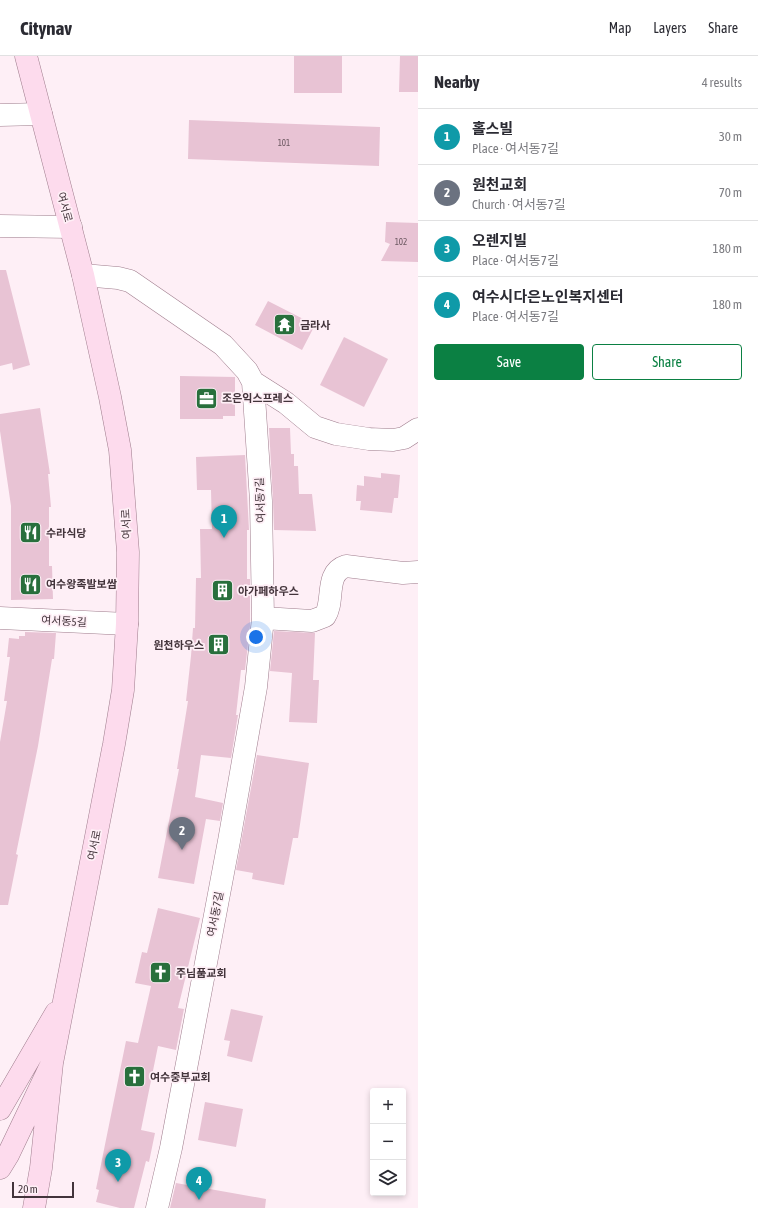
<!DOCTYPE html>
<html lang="en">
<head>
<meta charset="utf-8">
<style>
  :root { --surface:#fff; --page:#f7f7f7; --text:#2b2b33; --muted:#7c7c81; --line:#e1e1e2; --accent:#0b8043 }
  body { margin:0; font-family:"Asap Condensed","Noto Sans KR",sans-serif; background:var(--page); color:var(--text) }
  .controls { position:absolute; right:12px; bottom:12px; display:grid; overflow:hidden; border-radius:4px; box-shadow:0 2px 6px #0003 }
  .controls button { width:36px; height:36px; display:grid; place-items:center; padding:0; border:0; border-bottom:1px solid var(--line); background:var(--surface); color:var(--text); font:20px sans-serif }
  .scale { position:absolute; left:12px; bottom:10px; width:62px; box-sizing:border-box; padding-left:4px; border:2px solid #43343b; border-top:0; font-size:11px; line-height:14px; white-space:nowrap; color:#43343b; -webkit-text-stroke:3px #feeff6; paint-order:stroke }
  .you { position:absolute; left:256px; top:581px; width:14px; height:14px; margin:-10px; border:3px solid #fff; border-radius:50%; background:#1a73e8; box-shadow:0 0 0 6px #1a73e833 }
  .badge { display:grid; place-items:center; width:26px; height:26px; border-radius:50%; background:var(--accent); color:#fff; font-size:13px; font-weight:700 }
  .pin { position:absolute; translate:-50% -33px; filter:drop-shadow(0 1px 2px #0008) }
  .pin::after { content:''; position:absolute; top:21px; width:14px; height:12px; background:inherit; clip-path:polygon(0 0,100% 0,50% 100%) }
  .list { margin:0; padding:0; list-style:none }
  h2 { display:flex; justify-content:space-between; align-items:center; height:52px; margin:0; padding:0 16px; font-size:17px }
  h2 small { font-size:13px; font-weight:400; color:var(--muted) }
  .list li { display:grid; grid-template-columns:26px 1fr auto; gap:12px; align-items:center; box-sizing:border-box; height:56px; padding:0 16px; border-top:1px solid var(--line) }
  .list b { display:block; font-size:15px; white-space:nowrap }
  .list p { margin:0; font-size:13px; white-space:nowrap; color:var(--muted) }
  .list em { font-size:13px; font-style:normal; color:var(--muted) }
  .actions { display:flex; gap:8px; padding:12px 16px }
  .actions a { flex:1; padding:9px 0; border:1px solid var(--accent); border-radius:4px; text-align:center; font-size:14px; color:var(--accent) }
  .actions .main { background:var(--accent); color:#fff }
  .icon { flex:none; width:22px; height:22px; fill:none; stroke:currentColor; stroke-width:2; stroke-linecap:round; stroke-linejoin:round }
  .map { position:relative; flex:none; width:418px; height:1152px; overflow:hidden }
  header { display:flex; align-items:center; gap:24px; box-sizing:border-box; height:56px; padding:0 20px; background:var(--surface); border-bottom:1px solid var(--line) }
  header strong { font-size:19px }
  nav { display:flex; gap:22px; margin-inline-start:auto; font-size:14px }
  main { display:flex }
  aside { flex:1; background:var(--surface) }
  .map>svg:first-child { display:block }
</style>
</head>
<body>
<header>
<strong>Citynav</strong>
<nav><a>Map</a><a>Layers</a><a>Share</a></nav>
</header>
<main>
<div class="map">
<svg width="418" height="1152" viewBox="0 0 418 1152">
  <rect width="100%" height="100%" fill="#feeff6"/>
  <path fill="#e8c3d4" d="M294,0H342V37H294Z
    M400,0H418V36H399Z
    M189,64L380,71L379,110L188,103Z
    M386,166L418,167V206L381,205L390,188L385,186Z
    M0,214H6L30,309L13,314L12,307L0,310Z
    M268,245L315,269L302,294L255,269Z
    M344,281L388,303L364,351L320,329Z
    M180,320L235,321V360H223V363H180Z
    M40,352L50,418H48L51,451H49V510H52L53,543L11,544V450L0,375V358Z
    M269,372H290L291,398H294V410H298L299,438H312L316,475L274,474L273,444Z
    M245,399L249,474H247V523H250V570L245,614H241L236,659H238L231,702L201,699L195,741L223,747L220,765L206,763L194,828L158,822L179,713H177L188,645H186L191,600L193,572H195L196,522H201L200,473H212L211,434H197L196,401Z
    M381,417L400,419L398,442H394L392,457L360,454L361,445H356L357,429L364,430V420L381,422Z
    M274,575L315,577L313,624H319L317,667L289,666L292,617L270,615Z
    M25,576L56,577L54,603H52L38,690L16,798L18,799L8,849H0V686L7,645H4L10,601H7L9,582L19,583V580H25Z
    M257,699L309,707L298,782H293L284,829L252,823L253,817L236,814Z
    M158,852L200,862L178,952L184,953L176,994L158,990L141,1074L155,1077L149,1106L146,1105L134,1152H120L96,1146L99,1134L96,1133L126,985L138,987L151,930L135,927L142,896L147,897Z
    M231,953L263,960L252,1006L227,1000L230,985L224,984Z
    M205,1046L243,1053L236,1091L198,1084Z
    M176,1127L266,1143L265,1152H170Z"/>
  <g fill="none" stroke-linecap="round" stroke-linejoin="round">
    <defs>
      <path id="street" d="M0,59L41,58
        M0,170L71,171
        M83,219L118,222L130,225L223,289L247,315L253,326L261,445L263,562L256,631L229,785L171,1092L157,1152
        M253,326L286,347L315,371L336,378L369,383L393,384L404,382L418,373
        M0,562L127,568
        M263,562L312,565L325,560C335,545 324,517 346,510L403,517L418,516"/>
      <path id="secondary" d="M26,0L83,219L110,341L120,394L128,496L127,568L123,634L114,688L52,1007
        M0,1053L56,957
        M0,1112L8,1099L52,1007L41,1112L34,1152"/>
    </defs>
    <use href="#street" stroke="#9f7d8d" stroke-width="23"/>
    <use href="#secondary" stroke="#9f7d8d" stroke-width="23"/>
    <use href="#street" stroke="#fff" stroke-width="22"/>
    <use href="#secondary" stroke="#fddbed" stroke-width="22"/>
  </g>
  <defs>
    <symbol id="temple-square" viewBox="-11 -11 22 22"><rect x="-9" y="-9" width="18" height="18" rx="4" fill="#286f3c" stroke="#feeff6"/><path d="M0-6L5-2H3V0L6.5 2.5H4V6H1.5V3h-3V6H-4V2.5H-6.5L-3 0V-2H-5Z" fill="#fff"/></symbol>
    <symbol id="office-square" viewBox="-11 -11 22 22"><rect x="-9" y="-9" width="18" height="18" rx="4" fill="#286f3c" stroke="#feeff6"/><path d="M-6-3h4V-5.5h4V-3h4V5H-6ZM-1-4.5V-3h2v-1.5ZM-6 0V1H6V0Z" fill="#fff"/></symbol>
    <symbol id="restaurant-square" viewBox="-11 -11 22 22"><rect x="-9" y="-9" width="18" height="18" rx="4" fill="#286f3c" stroke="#feeff6"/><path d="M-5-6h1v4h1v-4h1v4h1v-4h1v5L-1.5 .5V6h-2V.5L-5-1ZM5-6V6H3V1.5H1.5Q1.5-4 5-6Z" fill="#fff"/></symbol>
    <symbol id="building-square" viewBox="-11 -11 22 22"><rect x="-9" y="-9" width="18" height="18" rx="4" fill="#286f3c" stroke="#feeff6"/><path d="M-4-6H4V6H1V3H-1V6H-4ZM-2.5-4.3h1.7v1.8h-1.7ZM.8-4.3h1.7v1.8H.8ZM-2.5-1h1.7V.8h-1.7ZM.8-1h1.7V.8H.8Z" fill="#fff"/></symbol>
    <symbol id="church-square" viewBox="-11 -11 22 22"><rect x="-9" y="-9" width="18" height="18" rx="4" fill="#286f3c" stroke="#feeff6"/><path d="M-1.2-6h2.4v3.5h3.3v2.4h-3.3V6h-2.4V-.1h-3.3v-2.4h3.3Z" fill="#fff"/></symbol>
  </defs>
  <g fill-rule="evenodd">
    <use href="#temple-square" x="272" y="256" width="25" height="25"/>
    <use href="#office-square" x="194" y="330" width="25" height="25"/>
    <use href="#restaurant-square" x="18" y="464" width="25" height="25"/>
    <use href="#restaurant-square" x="18" y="516" width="25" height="25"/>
    <use href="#building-square" x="210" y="522" width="25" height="25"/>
    <use href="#building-square" x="206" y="576" width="25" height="25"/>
    <use href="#church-square" x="148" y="904" width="25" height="25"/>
    <use href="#church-square" x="122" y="1008" width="25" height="25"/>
  </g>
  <g text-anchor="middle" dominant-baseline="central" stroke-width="3.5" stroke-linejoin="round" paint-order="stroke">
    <g font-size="9" fill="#6c5861">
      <text x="284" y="87">101</text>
      <text x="401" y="186">102</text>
    </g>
    <g font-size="11" fill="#43343b" stroke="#feeff6">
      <text transform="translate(65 151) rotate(75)">여서로</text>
      <text transform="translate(260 444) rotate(-92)">여서동7길</text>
      <text transform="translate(126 468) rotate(-93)">여서로</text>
      <text transform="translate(64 565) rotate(3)">여서동5길</text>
      <text transform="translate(94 789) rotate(-79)">여서로</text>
      <text transform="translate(215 858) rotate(-79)">여서동7길</text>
    </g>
    <g font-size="11" font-weight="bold" fill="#43343b" stroke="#feeff6" text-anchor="start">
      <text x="300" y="269">금라사</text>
      <text x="222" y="342">조은익스프레스</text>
      <text x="46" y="477">수라식당</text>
      <text x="46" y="528">여수왕족발보쌈</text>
      <text x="238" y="535">아가페하우스</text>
      <text x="204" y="589" text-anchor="end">원천하우스</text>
      <text x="176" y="917">주님품교회</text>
      <text x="150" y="1021">여수중부교회</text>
    </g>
  </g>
</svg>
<div class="controls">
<button>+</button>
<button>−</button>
<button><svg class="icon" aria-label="layers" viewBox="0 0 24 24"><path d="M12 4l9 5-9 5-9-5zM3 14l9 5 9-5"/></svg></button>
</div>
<div class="scale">20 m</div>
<div class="you"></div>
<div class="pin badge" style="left:224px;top:482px;background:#0f9aa8">1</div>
<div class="pin badge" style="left:182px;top:794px;background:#6b7280">2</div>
<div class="pin badge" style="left:118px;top:1126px;background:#0f9aa8">3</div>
<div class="pin badge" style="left:199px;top:1144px;background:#0f9aa8">4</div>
</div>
<aside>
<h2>Nearby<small>4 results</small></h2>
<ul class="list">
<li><span class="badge" style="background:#0f9aa8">1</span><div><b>홀스빌</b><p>Place · 여서동7길</p></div><em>30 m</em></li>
<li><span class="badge" style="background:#6b7280">2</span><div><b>원천교회</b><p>Church · 여서동7길</p></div><em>70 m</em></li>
<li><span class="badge" style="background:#0f9aa8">3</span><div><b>오렌지빌</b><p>Place · 여서동7길</p></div><em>180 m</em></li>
<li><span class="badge" style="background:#0f9aa8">4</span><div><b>여수시다은노인복지센터</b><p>Place · 여서동7길</p></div><em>180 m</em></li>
</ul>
<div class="actions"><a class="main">Save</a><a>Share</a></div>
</aside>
</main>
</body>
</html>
